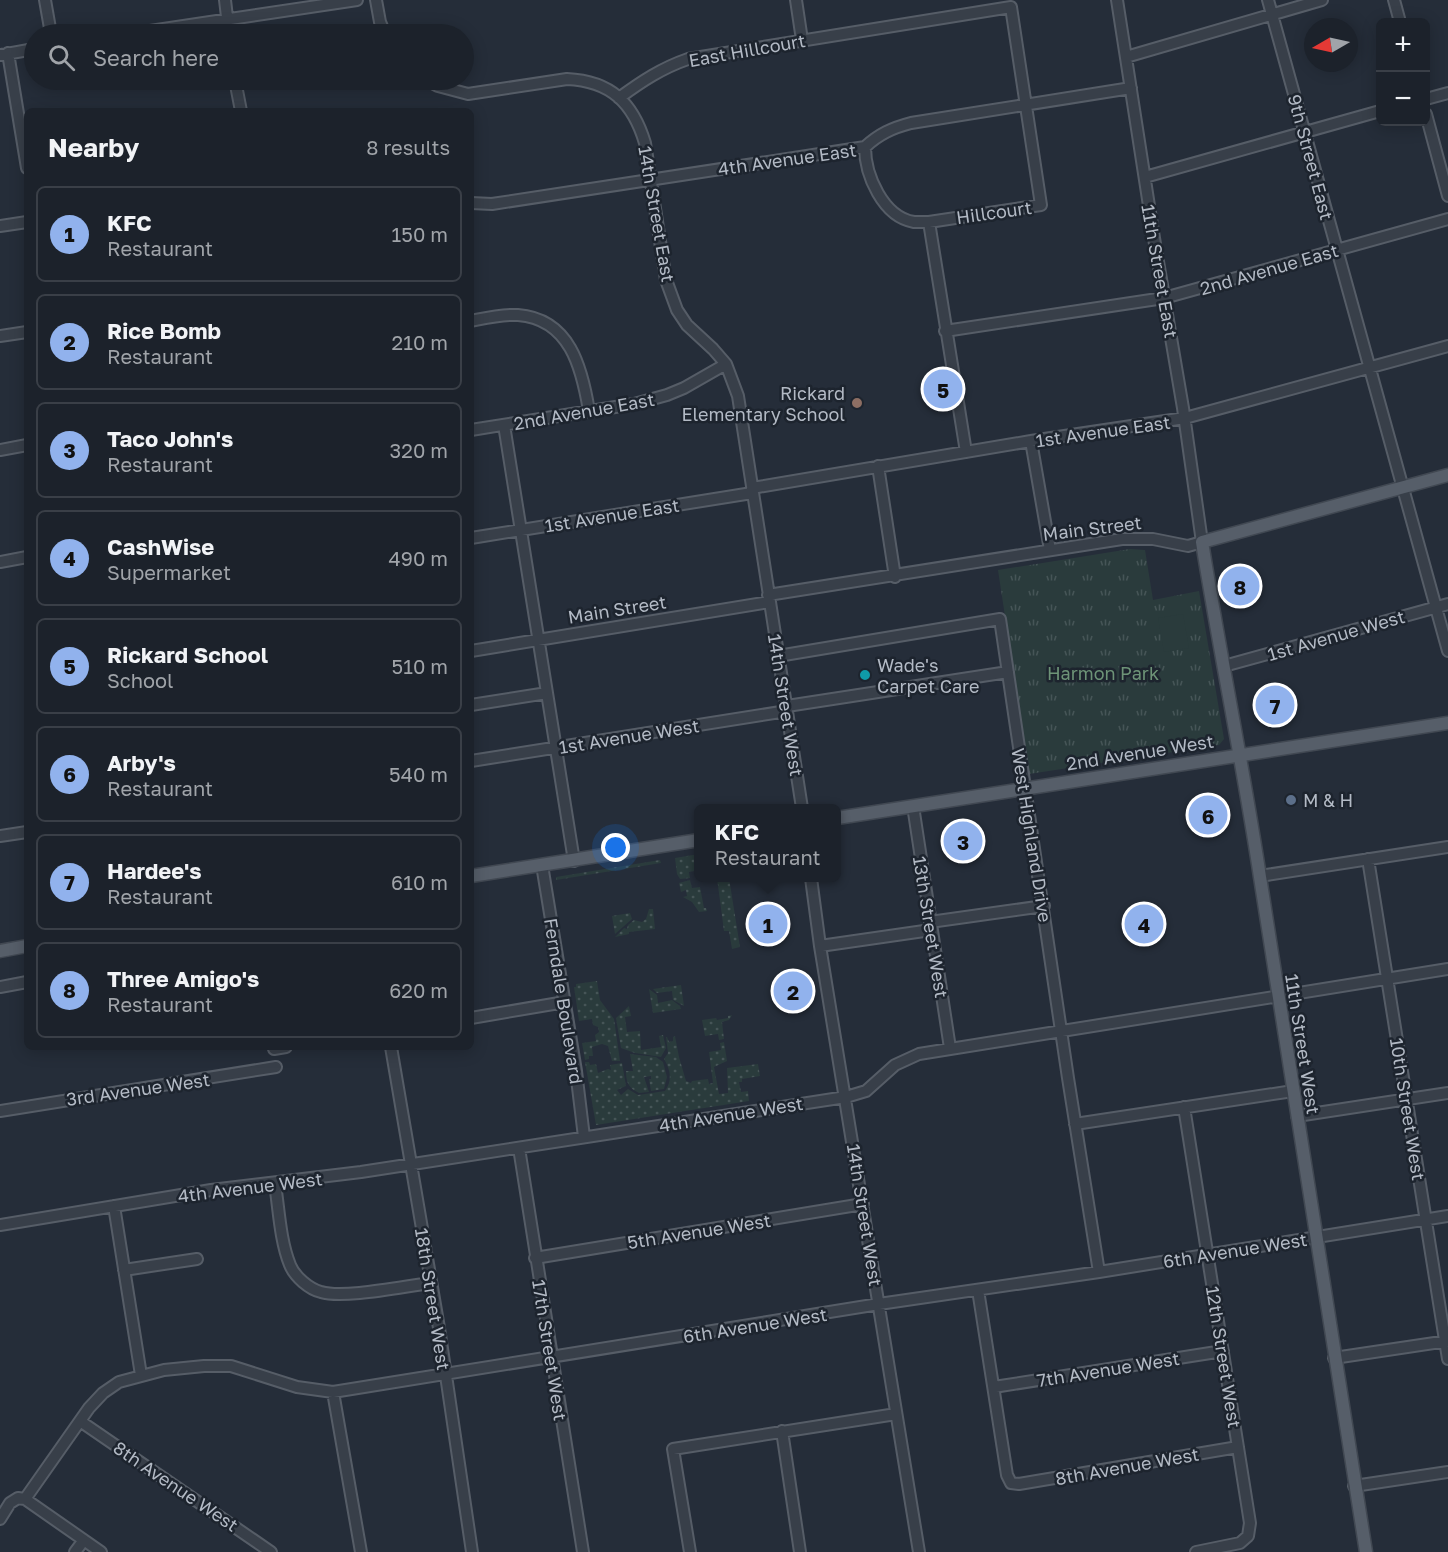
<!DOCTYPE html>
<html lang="en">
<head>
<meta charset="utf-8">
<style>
  :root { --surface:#1c222b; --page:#252a33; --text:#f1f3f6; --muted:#a0a4a9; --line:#3a3f47; --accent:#91b2ed }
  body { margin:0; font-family:"Golos Text",sans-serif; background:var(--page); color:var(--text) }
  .controls { position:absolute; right:18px; top:18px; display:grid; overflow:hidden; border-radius:9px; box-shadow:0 3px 15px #0003 }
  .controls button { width:54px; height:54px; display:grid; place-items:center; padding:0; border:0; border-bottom:2px solid var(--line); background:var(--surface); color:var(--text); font:30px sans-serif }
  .compass { position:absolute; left:1304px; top:18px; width:54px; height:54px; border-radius:50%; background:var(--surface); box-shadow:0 3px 15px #0003; rotate:261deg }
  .you { position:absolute; left:616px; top:848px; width:21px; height:21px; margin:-15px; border:4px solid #fff; border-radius:50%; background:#1a73e8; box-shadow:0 0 0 9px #1a73e833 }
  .badge { display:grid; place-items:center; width:39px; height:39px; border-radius:50%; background:var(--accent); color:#111; font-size:20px; font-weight:700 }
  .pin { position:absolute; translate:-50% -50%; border:3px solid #fff; box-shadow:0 2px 6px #0006 }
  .popup { position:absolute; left:694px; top:804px; width:147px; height:78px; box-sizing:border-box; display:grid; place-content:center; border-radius:9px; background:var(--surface); filter:drop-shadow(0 2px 4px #0005); font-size:20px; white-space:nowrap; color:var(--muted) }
  .popup b { font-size:22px; color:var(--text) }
  .popup::after { content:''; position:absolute; left:50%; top:100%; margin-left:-12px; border:12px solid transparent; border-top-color:var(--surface) }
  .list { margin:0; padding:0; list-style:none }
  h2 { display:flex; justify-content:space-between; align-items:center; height:78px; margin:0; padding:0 24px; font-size:26px }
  h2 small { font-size:20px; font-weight:400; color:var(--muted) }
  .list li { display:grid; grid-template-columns:39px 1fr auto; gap:18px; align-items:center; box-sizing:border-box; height:96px; margin:0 12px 12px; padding:0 12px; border:2px solid var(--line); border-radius:9px }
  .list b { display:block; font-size:22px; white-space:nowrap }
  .list p { margin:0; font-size:20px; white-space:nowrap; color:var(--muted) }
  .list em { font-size:20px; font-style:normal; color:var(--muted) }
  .icon { flex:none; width:33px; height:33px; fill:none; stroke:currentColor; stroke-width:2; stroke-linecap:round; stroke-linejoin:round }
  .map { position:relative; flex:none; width:1448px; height:1552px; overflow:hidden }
  .search { position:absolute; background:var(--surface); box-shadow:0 3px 15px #0003; left:24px; top:24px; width:450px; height:66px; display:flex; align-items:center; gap:15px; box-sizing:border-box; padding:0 21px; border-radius:33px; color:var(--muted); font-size:22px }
  .panel { position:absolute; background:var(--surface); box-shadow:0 3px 15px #0003; left:24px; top:108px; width:450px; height:942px; border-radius:9px }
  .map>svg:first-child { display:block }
</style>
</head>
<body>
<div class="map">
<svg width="1448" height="1552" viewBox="0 0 1448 1552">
  <defs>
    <pattern id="grass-dots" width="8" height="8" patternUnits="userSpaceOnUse" patternTransform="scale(1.5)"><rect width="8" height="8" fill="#2a3b3c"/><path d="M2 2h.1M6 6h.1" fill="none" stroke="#465557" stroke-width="1.8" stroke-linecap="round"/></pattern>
    <pattern id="park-tufts" width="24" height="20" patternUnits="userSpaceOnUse" patternTransform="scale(1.5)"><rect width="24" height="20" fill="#2a3b3c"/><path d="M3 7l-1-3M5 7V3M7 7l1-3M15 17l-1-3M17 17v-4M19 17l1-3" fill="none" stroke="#465557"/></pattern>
  </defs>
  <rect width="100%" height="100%" fill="#252d39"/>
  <path fill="url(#grass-dots)" d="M699,854V870L689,872L690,878L680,879L677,874L675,858Z
    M660,860L661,863L556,880V877Z
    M717,878H729L740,947L732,949L729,931H724Z
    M690,880L692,888L700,887L704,908H706L707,911L699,912L692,902L683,897L687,896L686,890L681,892L679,883Z
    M649,909H653L655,929L629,932V934L615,937L624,928L627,929L628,925L634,920L642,922L646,919Z
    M630,913L632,919L615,934L612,916Z
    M597,981L600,1000L614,1019L620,1061H612L608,1046L602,1044L592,1047L593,1056H589V1059L585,1060L582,1043L596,1041L595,1035L599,1032L598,1027L593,1025L592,1019L579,1021L574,987H576V984Z
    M681,985L684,1006L673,1000L672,991L657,993L653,989Z
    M649,989L657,995L658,1003L672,1000L680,1006L681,1009L653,1013Z
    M629,1006L631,1016L625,1017L627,1032L640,1031L641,1050L661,1047L659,1036L663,1035L666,1048L661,1057L635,1053L621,1048L616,1018Z
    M732,1015L729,1020L722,1022L724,1039L719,1040L718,1034L705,1036L702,1020L716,1018L717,1020L728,1018V1016Z
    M675,1036L679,1057L686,1081L691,1083L692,1081L708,1079L709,1084L713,1083L709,1052L721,1050L720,1043L724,1042L727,1061L714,1067L719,1094L728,1093L727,1068L758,1064L760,1076L742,1079V1082H739L741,1092L748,1091L749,1101L596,1125L585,1062H589L590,1065L596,1064L598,1073L608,1069L611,1070L610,1065L622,1063L626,1086L617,1090L621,1095L628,1089L638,1095L665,1091C673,1080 670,1069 664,1059L668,1053L666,1037H667L669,1042L673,1041V1037Z
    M630,1054L656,1057L663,1062L667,1077L664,1089L651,1091L649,1079H651V1076L644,1077L649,1092L639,1093C629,1088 626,1083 626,1071H633Z"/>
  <path fill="url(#park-tufts)" d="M1130,549L1145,550L1153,600L1199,591L1224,739L1219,745L1029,774L998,570Z"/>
  <path fill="#2a3b3c" d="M1183,614L1189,648L1164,652L1158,618Z"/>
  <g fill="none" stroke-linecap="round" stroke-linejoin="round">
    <defs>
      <path id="minor" d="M45,0L51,34
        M225,0L229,34
        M376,0L380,22L385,34
        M796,0L802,40
        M1268,0L1448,651
        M1394,0L1400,22
        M130,34L357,0
        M8,53L27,168
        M0,55L34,49
        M1126,57L1322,0
        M235,80L241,111
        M427,80L438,86L468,94L567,79C611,81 633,103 645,143L666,280L677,310L687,325L713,349L726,364L738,396L802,808
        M619,98C642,81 662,68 688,59L1011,7L1041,205L929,222C924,222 919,222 914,222C883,217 865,175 865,147
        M1426,99L1448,93
        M1426,114L1448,196
        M1145,177L1380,111
        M471,203L492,204L865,147C879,134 892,128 911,123L1131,88
        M929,222L966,452
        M0,226L27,222
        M471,321C486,318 502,314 518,315C570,319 582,368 589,411
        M945,331L1164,298L1448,219
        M0,336L27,332
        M504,425L574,861
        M471,430L634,404L667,395L684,388L726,364
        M1031,441L1050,550
        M0,450L27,445
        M878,466L895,577
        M752,488L1031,441L1185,418L1448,346
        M471,538L752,493
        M0,562L27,557
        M768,595L1122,539H1153L1188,546L1202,542L1183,408L1154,238L1117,0
        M471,651L769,602
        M778,656L1000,619L1068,1078L1099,1272
        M1224,666L1448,604
        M471,705L547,693
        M787,706L1008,672
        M471,761L787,711
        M913,806L950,1048
        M0,836L27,832
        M1368,859L1448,1359
        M542,865L576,1071L584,1137
        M1260,876L1448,847
        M811,878L820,946L919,1552
        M930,922L1044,906
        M820,946L931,930
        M0,987L27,982
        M471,1018L565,1002
        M391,1047L439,1328L472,1552
        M274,1049L286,1047
        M1184,1107L1250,1523L1248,1536L1240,1543L1196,1552
        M0,1111L276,1067
        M1297,1116L1448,1093
        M1075,1124L1293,1091
        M519,1148L583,1552
        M275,1184C279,1210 280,1240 290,1265C295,1277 309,1289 321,1292C344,1299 405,1286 431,1283
        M114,1206L141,1375
        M0,1225L211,1190L361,1172L846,1097L866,1091L895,1065L919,1054L1448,969
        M535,1258L863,1204
        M124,1270L197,1259
        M978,1290L1007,1475L1011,1483L1019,1484L1238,1447
        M1334,1358L1448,1341
        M994,1387L1223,1351
        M333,1392L361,1552
        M80,1421L271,1552
        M782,1431L800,1552
        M1354,1486L1448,1472
        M25,1499L89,1408L103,1393L119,1382L164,1370L204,1366H231L297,1387L333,1392L879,1304L1099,1272L1448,1216
        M25,1499L101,1552
        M0,1519L10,1503L18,1498L25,1499
        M75,1552L84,1540
        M690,1552L673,1449L896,1414"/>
      <path id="major" d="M837,818L1448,723
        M471,876L699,840
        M0,951L27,946
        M1366,1552C1329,1327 1294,1102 1260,877C1243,765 1220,654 1202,542L1448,475"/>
    </defs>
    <use href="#minor" stroke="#565d67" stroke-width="14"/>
    <use href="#major" stroke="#414852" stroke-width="15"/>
    <use href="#minor" stroke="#383f49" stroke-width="10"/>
    <use href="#major" stroke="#565e69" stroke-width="12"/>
  </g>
  <circle fill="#8d6e63" stroke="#1d242e" stroke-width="2" cx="857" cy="403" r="6"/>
  <circle fill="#0f9aa8" stroke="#1d242e" stroke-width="2" cx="865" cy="675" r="6"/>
  <circle fill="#5c6f8a" stroke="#1d242e" stroke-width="2" cx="1291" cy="800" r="6"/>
  <g text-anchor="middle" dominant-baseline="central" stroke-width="5" stroke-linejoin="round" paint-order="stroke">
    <g font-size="18" fill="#b3bac5" stroke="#1d242e">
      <text transform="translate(747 50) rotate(-10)">East Hillcourt</text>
      <text transform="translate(1311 157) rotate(75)">9th Street East</text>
      <text transform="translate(787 159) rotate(-8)">4th Avenue East</text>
      <text transform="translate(994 212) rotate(-8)">Hillcourt</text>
      <text transform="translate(657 214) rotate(80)">14th Street East</text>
      <text transform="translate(1269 269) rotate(-16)">2nd Avenue East</text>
      <text transform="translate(1160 271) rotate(80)">11th Street East</text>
      <text transform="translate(584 411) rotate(-10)">2nd Avenue East</text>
      <text transform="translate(1103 431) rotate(-8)">1st Avenue East</text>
      <text transform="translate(612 515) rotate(-9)">1st Avenue East</text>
      <text transform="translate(1092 528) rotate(-7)">Main Street</text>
      <text transform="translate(617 609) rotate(-9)">Main Street</text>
      <text transform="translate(1336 635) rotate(-16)">1st Avenue West</text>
      <text transform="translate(786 705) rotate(81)">14th Street West</text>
      <text transform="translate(629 736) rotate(-9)">1st Avenue West</text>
      <text transform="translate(1140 752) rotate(-9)">2nd Avenue West</text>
      <text transform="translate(1032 835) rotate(81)">West Highland Drive</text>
      <text transform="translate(931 927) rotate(81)">13th Street West</text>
      <text transform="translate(564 1001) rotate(81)">Ferndale Boulevard</text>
      <text transform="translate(1303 1044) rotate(81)">11th Street West</text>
      <text transform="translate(138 1089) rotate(-8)">3rd Avenue West</text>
      <text transform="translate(1408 1109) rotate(81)">10th Street West</text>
      <text transform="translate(731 1114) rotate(-9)">4th Avenue West</text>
      <text transform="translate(250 1187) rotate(-7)">4th Avenue West</text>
      <text transform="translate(865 1215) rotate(81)">14th Street West</text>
      <text transform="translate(699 1231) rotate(-9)">5th Avenue West</text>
      <text transform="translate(1235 1250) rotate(-9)">6th Avenue West</text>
      <text transform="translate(433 1299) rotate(81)">18th Street West</text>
      <text transform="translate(755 1325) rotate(-9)">6th Avenue West</text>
      <text transform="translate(550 1350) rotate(81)">17th Street West</text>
      <text transform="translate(1224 1357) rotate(81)">12th Street West</text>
      <text transform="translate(1108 1369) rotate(-9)">7th Avenue West</text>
      <text transform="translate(1127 1466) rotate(-10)">8th Avenue West</text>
      <text transform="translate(176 1486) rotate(34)">8th Avenue West</text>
    </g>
    <g font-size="18" fill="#b3bac5" stroke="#1d242e" text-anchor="start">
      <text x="845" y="393" text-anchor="end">Rickard<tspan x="845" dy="21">Elementary School</tspan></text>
      <text x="877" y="665">Wade's<tspan x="877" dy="21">Carpet Care</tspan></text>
      <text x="1303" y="800">M &amp; H</text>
    </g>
    <g font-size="18" fill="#6d9377" stroke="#1d242e">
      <text x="1103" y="673">Harmon Park</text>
    </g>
  </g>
</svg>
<div class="controls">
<button>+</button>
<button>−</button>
</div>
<svg class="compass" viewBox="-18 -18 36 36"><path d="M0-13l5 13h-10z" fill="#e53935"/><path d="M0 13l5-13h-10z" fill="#a0a4a9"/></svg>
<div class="you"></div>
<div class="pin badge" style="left:768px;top:924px">1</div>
<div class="popup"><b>KFC</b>Restaurant</div>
<div class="pin badge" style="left:793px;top:991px">2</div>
<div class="pin badge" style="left:963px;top:841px">3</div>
<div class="pin badge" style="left:1144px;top:924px">4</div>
<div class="pin badge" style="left:943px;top:389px">5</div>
<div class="pin badge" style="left:1208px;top:815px">6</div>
<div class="pin badge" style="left:1275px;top:705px">7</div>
<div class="pin badge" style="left:1240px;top:586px">8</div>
<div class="search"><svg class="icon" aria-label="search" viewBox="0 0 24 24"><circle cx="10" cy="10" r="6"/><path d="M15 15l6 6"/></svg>Search here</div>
<section class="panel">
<h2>Nearby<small>8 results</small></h2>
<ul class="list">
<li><span class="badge">1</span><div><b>KFC</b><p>Restaurant</p></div><em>150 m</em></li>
<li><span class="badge">2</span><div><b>Rice Bomb</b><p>Restaurant</p></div><em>210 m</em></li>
<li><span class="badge">3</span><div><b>Taco John's</b><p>Restaurant</p></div><em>320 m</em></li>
<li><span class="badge">4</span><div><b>CashWise</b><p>Supermarket</p></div><em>490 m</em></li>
<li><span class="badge">5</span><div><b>Rickard School</b><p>School</p></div><em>510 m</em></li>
<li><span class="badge">6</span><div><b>Arby's</b><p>Restaurant</p></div><em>540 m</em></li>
<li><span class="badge">7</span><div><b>Hardee's</b><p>Restaurant</p></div><em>610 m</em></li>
<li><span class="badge">8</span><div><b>Three Amigo's</b><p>Restaurant</p></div><em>620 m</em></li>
</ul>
</section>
</div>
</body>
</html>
